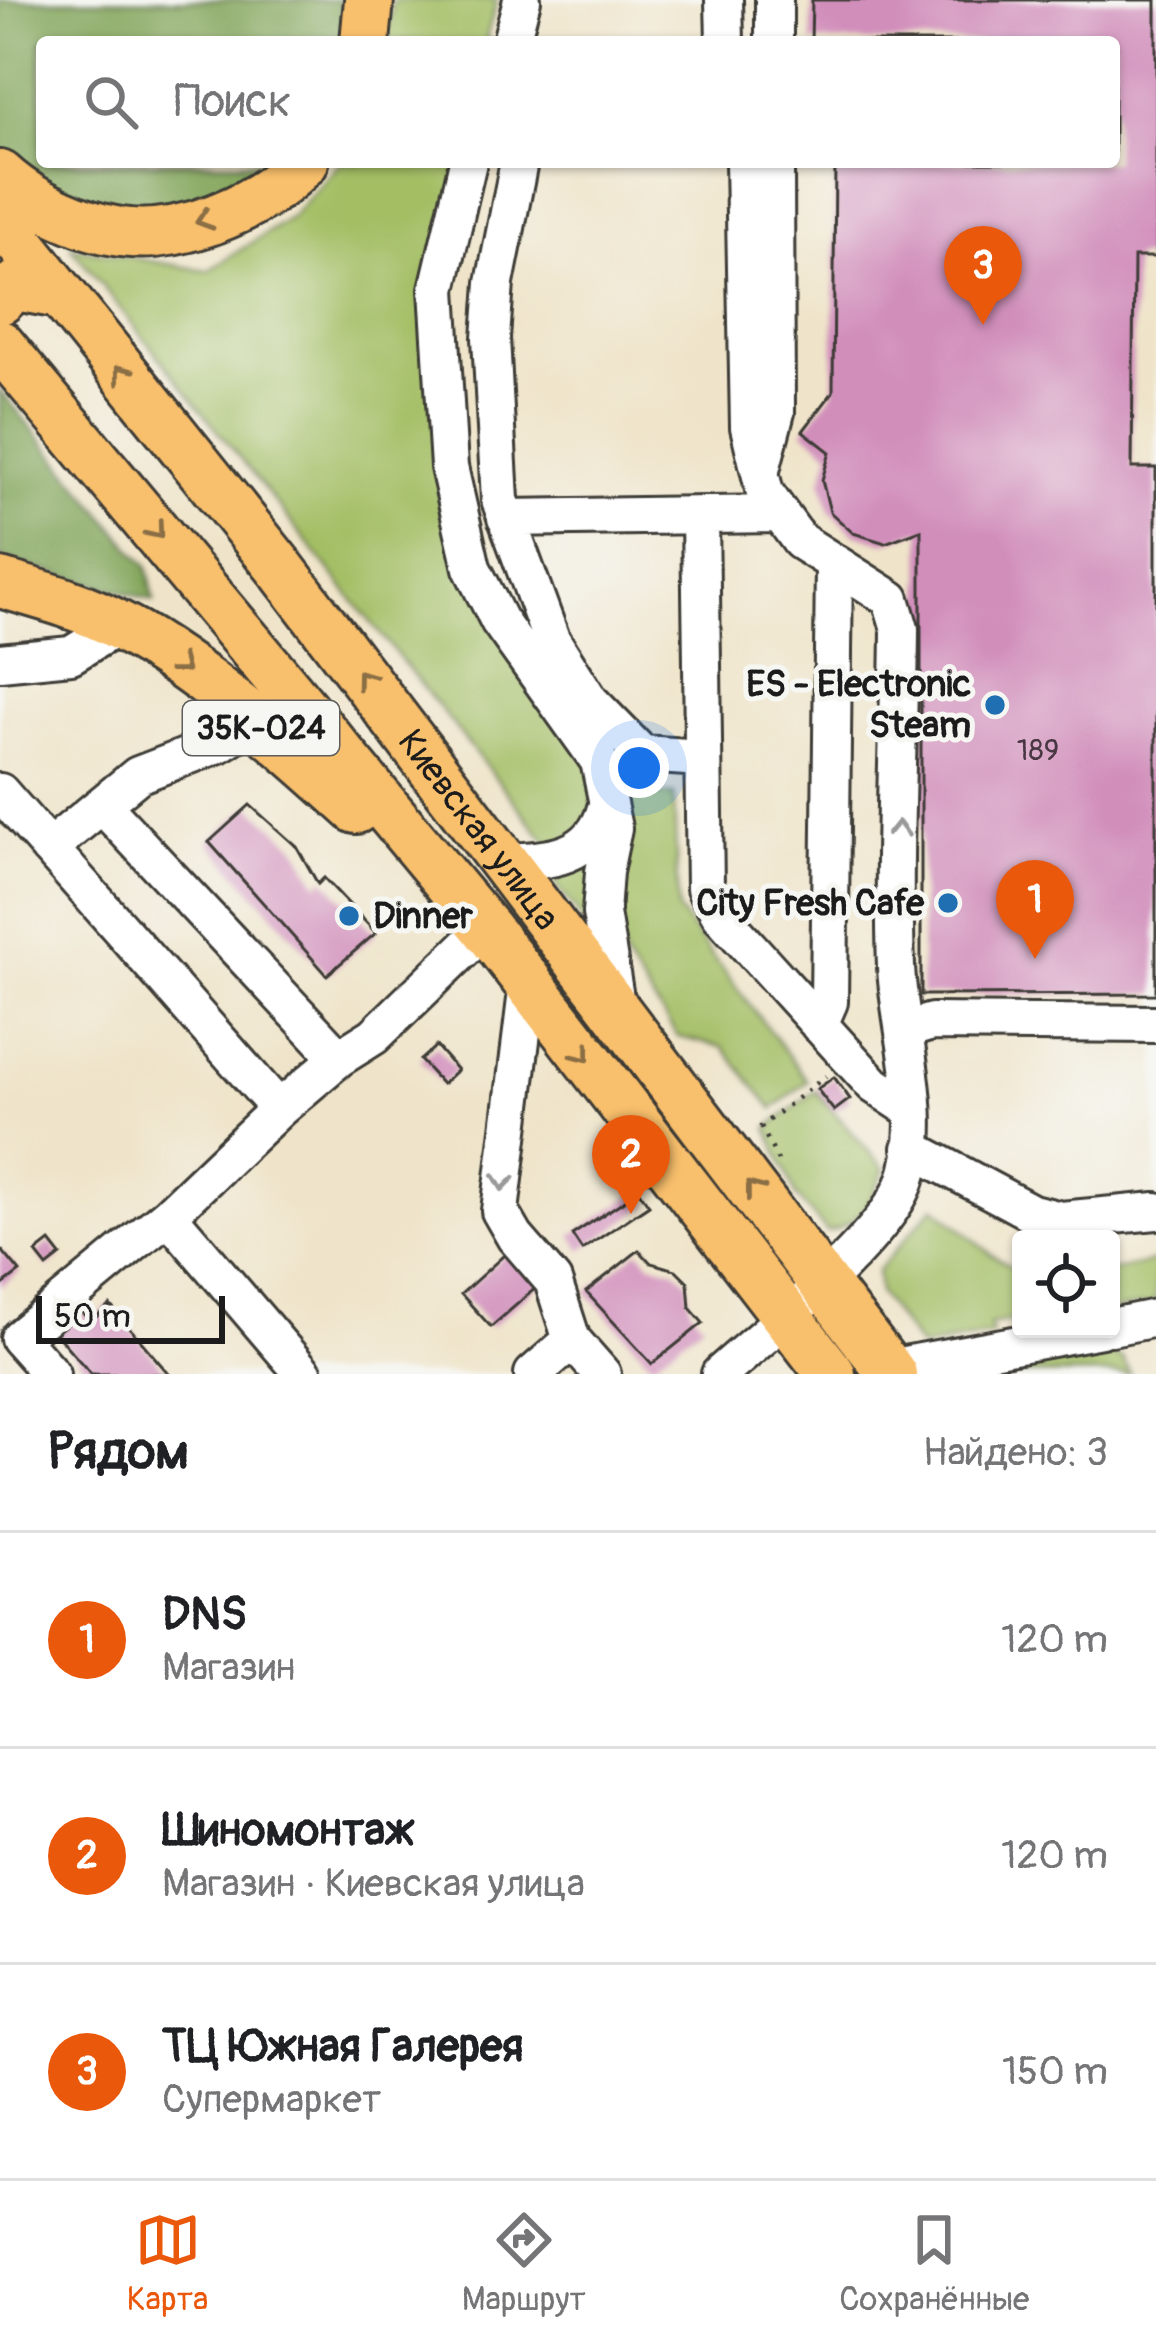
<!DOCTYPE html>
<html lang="ru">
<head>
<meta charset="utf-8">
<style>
  :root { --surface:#fff; --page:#f2f2f2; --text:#202124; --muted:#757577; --line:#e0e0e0; --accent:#ea580c }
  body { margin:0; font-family:Pangolin,sans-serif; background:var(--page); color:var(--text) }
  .controls { position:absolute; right:36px; bottom:36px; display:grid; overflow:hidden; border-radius:12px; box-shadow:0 3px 9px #0004 }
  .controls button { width:108px; height:108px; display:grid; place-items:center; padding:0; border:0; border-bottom:3px solid var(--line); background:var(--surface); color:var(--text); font:60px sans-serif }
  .scale { position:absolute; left:36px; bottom:30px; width:189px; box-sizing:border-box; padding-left:12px; border:6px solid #1c1c1c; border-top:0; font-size:33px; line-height:42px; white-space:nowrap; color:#1c1c1c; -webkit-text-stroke:9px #f6f6f2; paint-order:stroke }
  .you { position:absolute; left:639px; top:768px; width:42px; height:42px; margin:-30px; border:9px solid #fff; border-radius:50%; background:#1a73e8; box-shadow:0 0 0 18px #1a73e833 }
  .badge { display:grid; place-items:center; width:78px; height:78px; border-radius:50%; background:var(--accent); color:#fff; font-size:39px; font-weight:700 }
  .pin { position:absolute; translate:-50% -99px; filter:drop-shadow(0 3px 6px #0008) }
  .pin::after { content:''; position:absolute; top:63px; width:42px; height:36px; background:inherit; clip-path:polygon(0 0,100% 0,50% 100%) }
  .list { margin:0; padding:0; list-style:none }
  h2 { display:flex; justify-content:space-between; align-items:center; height:156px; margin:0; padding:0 48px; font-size:51px }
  h2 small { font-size:39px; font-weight:400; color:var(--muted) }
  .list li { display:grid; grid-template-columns:78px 1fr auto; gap:36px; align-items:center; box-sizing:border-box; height:216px; padding:0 48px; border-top:3px solid var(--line) }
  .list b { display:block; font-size:45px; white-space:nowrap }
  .list p { margin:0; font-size:39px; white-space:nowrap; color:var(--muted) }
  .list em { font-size:39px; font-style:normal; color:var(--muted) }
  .icon { flex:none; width:66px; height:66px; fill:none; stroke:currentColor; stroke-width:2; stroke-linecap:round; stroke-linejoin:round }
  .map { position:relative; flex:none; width:1156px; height:1374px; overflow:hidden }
  .search { position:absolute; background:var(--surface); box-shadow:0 3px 9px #0004; left:36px; right:36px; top:36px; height:132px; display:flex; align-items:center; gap:30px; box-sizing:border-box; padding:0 42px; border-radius:12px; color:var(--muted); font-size:45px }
  .sheet { height:804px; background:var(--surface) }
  nav { display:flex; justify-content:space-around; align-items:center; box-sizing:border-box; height:168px; border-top:3px solid var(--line); background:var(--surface); font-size:33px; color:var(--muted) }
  nav a { display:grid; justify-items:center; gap:6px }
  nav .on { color:var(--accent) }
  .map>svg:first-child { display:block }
</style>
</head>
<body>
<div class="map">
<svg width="1156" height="1374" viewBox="0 0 1156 1374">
  <rect width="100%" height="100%" fill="#f6f6f2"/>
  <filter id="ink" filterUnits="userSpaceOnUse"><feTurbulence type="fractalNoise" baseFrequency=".00833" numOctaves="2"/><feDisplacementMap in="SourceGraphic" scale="24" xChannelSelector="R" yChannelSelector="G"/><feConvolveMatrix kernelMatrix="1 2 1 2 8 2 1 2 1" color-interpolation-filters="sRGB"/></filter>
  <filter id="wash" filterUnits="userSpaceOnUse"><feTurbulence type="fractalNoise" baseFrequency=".004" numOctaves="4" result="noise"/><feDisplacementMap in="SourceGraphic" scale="48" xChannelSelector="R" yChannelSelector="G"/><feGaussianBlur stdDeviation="2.7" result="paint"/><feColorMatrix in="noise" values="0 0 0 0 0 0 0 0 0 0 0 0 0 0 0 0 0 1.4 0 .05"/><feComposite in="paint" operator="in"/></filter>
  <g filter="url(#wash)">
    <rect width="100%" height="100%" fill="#efe4c9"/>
    <path fill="#a3be64" stroke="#606d40" stroke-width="3" d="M393,0H497L486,39L497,42H387Z
      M341,162H457L441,472L591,764L595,821L553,850L71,247L208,271L291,217Z
      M632,794L674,795L678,911L808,1081L773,1109L723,1047L678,1037L625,959L610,890Z
      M600,847L602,947L553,880Z
      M815,1091L885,1169C871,1199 861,1224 827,1232L796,1196L768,1128Z
      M934,1206L991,1254L1021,1273V1319L990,1325L992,1335L920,1348L879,1294L877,1271Z
      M1156,1261V1302L1111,1311V1271Z
      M1082,1346L1122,1358L1130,1374H946Z"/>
    <path fill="#82a55a" stroke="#4f603b" stroke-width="3" d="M0,0H340L343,28L339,42H42V162H271L244,187L181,213L109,218L0,162Z
      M0,390L148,568L154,601L0,558Z"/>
    <g id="blocks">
      <path fill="#d18ebb" d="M812,0H1156V257H1134L1132,468H1156V994L921,995V530L885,543L853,533L830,512L822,480L830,452L803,431L833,392L835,162H1114V42H811Z
        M250,805L297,847L318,884L324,878L376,933L327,975L209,842Z
        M436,1046L457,1070L442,1084L420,1060Z
        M834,1077L850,1099L834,1111L817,1089Z
        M639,1191L649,1205L582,1250L572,1235Z
        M50,1242L61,1256L47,1267L36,1253Z
        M513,1247L545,1280L491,1327L461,1294Z
        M0,1248L20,1272L0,1287Z
        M639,1250L651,1263L676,1270L688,1282L690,1308L703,1323L652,1364L586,1292Z
        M110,1305L169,1374H91L55,1333L81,1311L90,1322Z"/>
    </g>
  </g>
  <g filter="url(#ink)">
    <use href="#blocks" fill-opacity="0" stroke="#3c3a36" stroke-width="3"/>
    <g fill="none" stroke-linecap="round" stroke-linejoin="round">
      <defs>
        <path id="minor" d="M724,0L725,42
          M774,0V42
          M511,42L522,0
          M468,162L438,289L449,467L472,568L499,621L599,761L613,828L604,872L601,913L617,1010
          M519,162L495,283L491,338L500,500L551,639L590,701L642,754L702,758
          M761,470L776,412L775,162
          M700,516L705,888L721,916L874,1085L912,1110
          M506,518L777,514
          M0,662L71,655L120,625
          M0,792L279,1109
          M103,806L339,1058
          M49,848L138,775L219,744L254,722
          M504,862C548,861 593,858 606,808
          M528,983L500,1211L515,1237L553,1281L572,1340L602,1374
          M819,1025L829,1002L834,565
          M905,1030L932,1022L1156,1024
          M911,1148L1032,1213L1061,1220L1156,1211
          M168,1215L304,1374
          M1111,1327L1156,1318
          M888,1368L1101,1329
          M51,1374L19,1338L168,1215L279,1109L339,1058L374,1036L486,928
          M533,1374L572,1340
          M720,1374C769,1330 880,1243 904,1185C929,1122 899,1032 896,967C892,855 899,741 900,629L891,599L800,541L765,493L749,427L744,162"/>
        <g id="major">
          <path d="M365,42L369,0"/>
          <path d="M0,175C37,209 104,238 155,233C208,228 268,200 304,162"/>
          <path id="s1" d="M0,218L281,569L892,1374"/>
          <path d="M0,300L15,286L59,294"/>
          <path d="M0,345L486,928L831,1374"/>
          <path d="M0,583C42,595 84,606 122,627C200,668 291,750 356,809"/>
        </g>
      </defs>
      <use href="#minor" stroke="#3c3a36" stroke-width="42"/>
      <use href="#major" stroke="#3c3a36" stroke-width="54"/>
      <path stroke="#3c3a36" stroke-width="4.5" stroke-dasharray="3 9" stroke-linecap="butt" d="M778,1161L761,1126L826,1076"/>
      <use href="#minor" stroke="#fff" stroke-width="36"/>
      <use href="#major" stroke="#f8bf6c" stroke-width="48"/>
    </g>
    <defs><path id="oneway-chevron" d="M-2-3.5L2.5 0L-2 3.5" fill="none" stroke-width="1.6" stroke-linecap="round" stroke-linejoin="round" transform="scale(3)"/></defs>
    <g stroke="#8a6e44">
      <use href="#oneway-chevron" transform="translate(204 220) rotate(162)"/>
      <use href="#oneway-chevron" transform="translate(122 373) rotate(-129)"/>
      <use href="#oneway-chevron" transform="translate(156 531) rotate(50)"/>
      <use href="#oneway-chevron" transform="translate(181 666) rotate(38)"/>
      <use href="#oneway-chevron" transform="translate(364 678) rotate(-127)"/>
      <use href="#oneway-chevron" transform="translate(583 1054) rotate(52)"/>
      <use href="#oneway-chevron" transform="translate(753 1189) rotate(-128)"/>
    </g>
    <g stroke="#999">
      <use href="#oneway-chevron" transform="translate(898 829) rotate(-89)"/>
      <use href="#oneway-chevron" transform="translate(503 1182) rotate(97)"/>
    </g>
  </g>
  <g fill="#1f6fb2" stroke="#f6f6f2" stroke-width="4.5">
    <circle cx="995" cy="705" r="12"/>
    <circle cx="948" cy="903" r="12"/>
    <circle cx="349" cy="916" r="12"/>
  </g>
  <g text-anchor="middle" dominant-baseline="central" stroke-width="10" stroke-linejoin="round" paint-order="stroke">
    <g font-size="30" fill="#493844">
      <text x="1038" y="750">189</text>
    </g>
    <rect fill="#f6f6f2" stroke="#5d5d5c" stroke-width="3" x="183" y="701" width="156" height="54" rx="9"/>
    <g font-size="33" font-weight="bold" fill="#1c1c1c">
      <text x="261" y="728">35К-024</text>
    </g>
    <g font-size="36" font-weight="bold" fill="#1c1c1c" stroke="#f6f6f2" text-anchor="end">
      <text x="971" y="684">ES - Electronic<tspan x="971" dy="41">Steam</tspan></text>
      <text x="924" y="903">City Fresh Cafe</text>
      <text x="373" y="916" text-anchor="start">Dinner</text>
    </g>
    <g font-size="36" fill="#1c1c1c" stroke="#f6f6f2">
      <text stroke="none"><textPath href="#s1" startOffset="777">Киевская улица</textPath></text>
    </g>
  </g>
</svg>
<div class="controls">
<button><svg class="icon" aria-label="locate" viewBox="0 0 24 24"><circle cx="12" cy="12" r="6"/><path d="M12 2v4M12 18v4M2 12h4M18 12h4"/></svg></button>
</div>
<div class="scale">50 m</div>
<div class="you"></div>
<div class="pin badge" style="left:1035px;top:959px">1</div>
<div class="pin badge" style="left:631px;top:1214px">2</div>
<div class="pin badge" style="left:983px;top:325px">3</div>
<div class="search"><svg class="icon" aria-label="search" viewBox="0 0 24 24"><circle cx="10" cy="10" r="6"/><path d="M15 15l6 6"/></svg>Поиск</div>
</div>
<section class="sheet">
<h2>Рядом<small>Найдено: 3</small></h2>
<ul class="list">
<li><span class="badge">1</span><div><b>DNS</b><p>Магазин</p></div><em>120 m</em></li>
<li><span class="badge">2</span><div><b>Шиномонтаж</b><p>Магазин · Киевская улица</p></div><em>120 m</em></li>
<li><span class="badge">3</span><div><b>ТЦ Южная Галерея</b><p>Супермаркет</p></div><em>150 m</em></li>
</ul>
</section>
<nav>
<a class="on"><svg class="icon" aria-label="map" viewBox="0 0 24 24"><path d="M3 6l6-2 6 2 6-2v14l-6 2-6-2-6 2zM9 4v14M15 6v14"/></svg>Карта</a>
<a><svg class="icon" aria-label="directions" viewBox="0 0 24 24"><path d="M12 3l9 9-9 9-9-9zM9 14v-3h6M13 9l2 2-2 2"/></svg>Маршрут</a>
<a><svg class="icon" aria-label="saved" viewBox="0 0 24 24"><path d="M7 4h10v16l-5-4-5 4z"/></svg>Сохранённые</a>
</nav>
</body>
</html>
